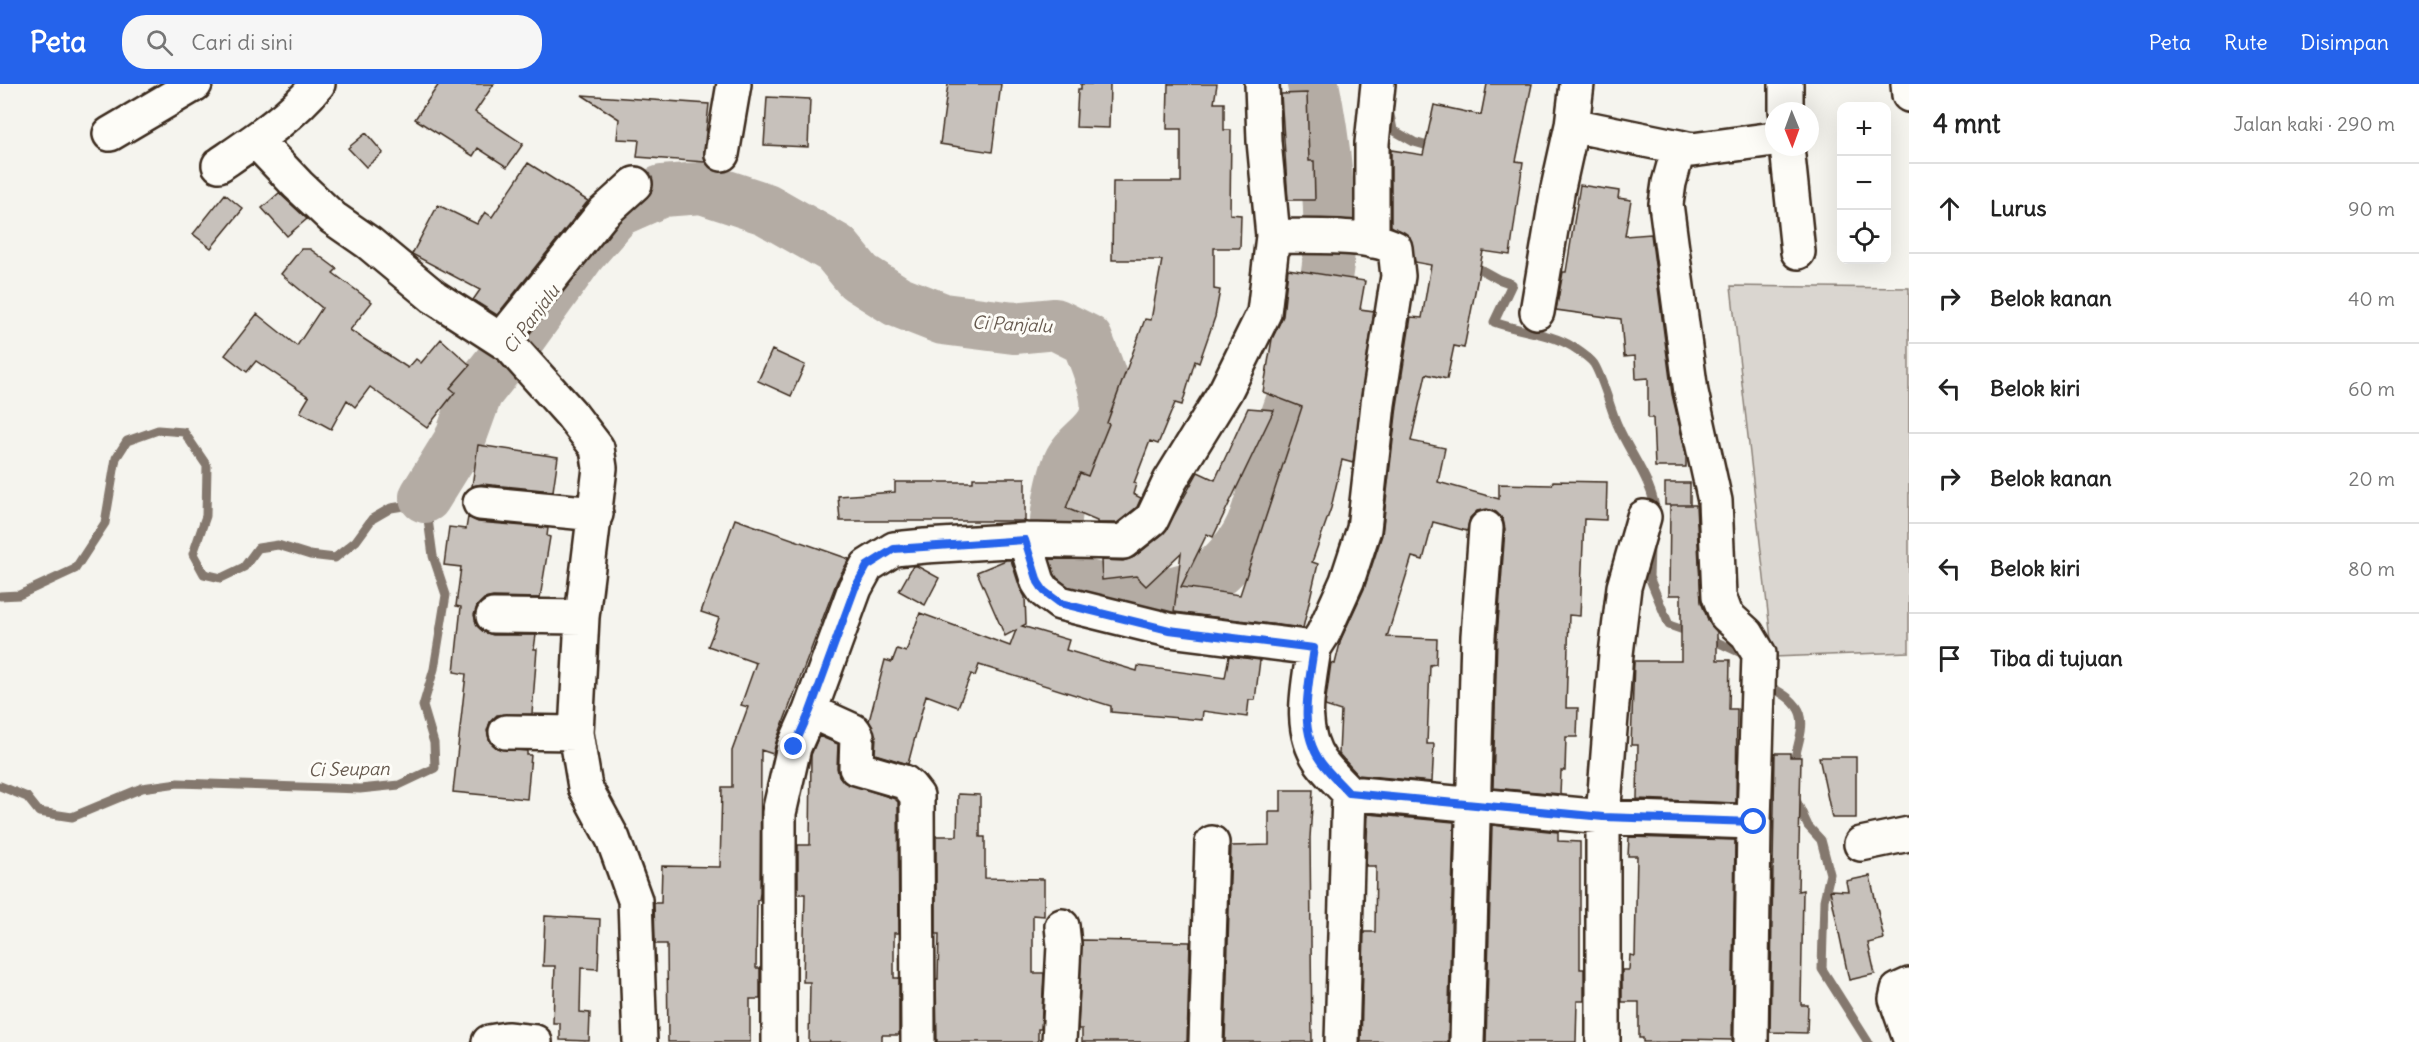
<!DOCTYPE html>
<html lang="id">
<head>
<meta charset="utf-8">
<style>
  :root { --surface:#fff; --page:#f6f6f6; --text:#222; --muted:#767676; --line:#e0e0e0; --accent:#2563eb }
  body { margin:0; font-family:Delius,sans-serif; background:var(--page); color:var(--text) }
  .controls { position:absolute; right:18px; top:18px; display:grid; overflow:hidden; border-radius:12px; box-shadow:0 6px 24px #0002 }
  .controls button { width:54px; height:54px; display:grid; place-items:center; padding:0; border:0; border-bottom:2px solid var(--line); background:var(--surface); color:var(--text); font:30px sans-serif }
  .compass { position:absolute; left:1765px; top:18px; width:54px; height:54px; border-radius:50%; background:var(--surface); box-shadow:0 6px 24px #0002; rotate:179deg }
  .stop { position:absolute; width:18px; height:18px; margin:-14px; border:4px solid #2563eb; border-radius:50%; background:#fff }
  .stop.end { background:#2563eb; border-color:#fff; box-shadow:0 2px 6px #0008 }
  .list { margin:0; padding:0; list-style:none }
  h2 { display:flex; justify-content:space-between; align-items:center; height:78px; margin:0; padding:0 24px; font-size:26px }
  h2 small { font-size:20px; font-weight:400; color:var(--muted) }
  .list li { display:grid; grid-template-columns:39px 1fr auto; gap:18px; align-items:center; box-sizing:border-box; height:90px; padding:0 24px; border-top:2px solid var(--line) }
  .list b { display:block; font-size:22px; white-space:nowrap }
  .list em { font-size:20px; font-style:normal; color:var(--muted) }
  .icon { flex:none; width:33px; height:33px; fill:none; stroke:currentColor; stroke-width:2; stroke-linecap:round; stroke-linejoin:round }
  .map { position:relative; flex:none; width:1909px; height:958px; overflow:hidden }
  header { display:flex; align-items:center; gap:36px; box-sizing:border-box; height:84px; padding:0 30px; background:var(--accent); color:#fff }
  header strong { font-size:28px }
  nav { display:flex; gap:33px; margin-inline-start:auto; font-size:21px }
  .search { width:420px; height:54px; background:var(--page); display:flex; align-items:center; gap:15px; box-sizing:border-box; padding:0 21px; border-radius:24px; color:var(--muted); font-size:22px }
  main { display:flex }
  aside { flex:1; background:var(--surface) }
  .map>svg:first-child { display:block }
</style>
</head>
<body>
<header>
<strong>Peta</strong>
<div class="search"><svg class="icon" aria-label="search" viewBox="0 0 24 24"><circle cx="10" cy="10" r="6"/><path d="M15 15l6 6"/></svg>Cari di sini</div>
<nav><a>Peta</a><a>Rute</a><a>Disimpan</a></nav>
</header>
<main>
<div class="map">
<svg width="1909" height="958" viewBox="0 0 1909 958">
  <rect width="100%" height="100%" fill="#f5f4ee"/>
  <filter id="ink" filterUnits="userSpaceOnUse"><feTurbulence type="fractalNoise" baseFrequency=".0167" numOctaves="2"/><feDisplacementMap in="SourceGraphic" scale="12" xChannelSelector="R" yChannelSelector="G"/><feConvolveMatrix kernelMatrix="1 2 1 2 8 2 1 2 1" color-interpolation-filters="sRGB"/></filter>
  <g filter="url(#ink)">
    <path fill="#dad6d0" stroke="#8a8077" stroke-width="1.5" d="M1731,202L1909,204V568L1773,573Z"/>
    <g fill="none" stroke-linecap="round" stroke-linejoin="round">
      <path stroke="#84786e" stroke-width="9" d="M1389,26L1393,46L1414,58L1435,64
        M1471,180L1498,195L1512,200L1494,238C1520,248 1549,248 1573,263C1579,267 1590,274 1594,280C1603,295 1610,323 1617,340C1630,371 1654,398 1656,432
        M1650,464L1649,493L1669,541L1692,549
        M0,512L19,511L75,485L105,439L116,374L127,357L158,346L184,348L207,382L206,432L193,470L204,490L221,494L244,483L258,464L278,461L310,471L335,474L356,457L372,435L391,424L410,421L425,413L433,472L446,511L434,585L423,622L434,659L435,684L399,701L360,705L178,699L142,704L72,733L39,728L27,713L0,702
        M1706,553L1741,569L1746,575
        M1765,600C1815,624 1803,639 1792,685
        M1796,716L1808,742L1821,756L1830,790L1824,816L1822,885L1868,958"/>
      <path stroke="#b4aca4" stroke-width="52" d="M425,413L459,358L477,308L512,264L581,168L617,127L662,107L702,104L766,125L836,165L859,193L897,217L943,235L1014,244L1055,240L1087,256C1094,274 1109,308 1106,327C1104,349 1080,358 1071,375C1064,386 1055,430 1056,443C1057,453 1067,488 1075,495C1087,507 1134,511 1151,510C1193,508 1211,498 1237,466C1259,440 1262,406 1272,375C1292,312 1321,246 1328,180C1333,126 1324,53 1313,0"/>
    </g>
    <path fill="#c7c1bb" stroke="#3b2a1e" stroke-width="1.5" d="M439,0H494L475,28L523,60L507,83L478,64L473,72L415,35Z
      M948,0H1001L992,68L940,60Z
      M1081,0H1110L1109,44L1076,43L1078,5H1081Z
      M1168,0H1217L1214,19H1224V46H1231L1230,130L1241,131L1240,164H1214V205L1220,206L1215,233L1199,279L1195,277L1182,321L1175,319L1158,360L1150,357L1134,399L1136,400L1133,410L1141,414L1137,423L1117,439H1097V437L1066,424L1080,389L1088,392L1109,340L1107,339L1145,235L1151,236L1162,176H1112L1113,98H1181V45H1167Z
      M1487,0H1532L1516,77L1523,78L1510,171L1483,167L1464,264L1454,262L1447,295L1426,290L1411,357L1445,364L1438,398L1499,415V400L1552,401L1553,397L1607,398L1606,436L1584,435L1580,532L1569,531L1566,624H1578L1577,653H1566L1565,687H1561L1560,710L1493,704L1497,553L1505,445L1503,435L1496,428L1487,425L1477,427L1470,434L1467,447L1433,438L1423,476L1412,473L1387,553L1437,555L1436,580L1430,581L1427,660H1434L1432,698L1358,691L1339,670L1341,627L1325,622L1331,579L1335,580L1341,555L1364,505L1382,451L1397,322L1411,233L1422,234L1431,181L1415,178L1410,153L1391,142V66L1423,71L1434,21L1481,31Z
      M1307,9L1309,77H1314L1315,116H1288L1281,10Z
      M582,11L709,20L704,67L705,78L637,73L639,56L617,55L619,35Z
      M767,13L810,15L808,63L764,61Z
      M366,49L383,69L366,83L348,64Z
      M528,79L588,117L497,231L473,216L480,206L412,170L438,121L477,140L485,128L492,133Z
      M1580,101L1619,107L1618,114L1631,116L1625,152L1651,150L1672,310L1686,370V383H1655L1653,334H1648V294L1636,295L1635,272L1624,273L1621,235L1556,226L1563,188H1566Z
      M279,109L307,135L287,152L262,124Z
      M225,110L243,125L211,164L193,150Z
      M301,165H310L337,185L333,189L372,218L350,246L408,284L416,275L421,279L441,255L470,281L450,304L455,308L427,344L370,303L355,323L347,316L331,345L300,328L309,313L256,277L247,288L225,271L257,230L297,262L322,224L281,190Z
      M1288,185L1365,197L1360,225L1374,227L1353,379L1342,376L1331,424L1312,478L1318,480L1303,544L1174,528L1181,469L1146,502L1136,492L1102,496L1101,476L1123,477L1134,473L1164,449L1198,388L1215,396L1248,324L1274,326L1213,453L1207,450L1181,503L1240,511L1302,323L1263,308L1272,255L1283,232Z
      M772,266L805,281L791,312L758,297Z
      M478,361L558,373L553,407L482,400L472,402Z
      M973,394H1025V437H840L838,412L895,408V398H973Z
      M1665,399H1690V421H1665Z
      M1670,421H1696L1701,518L1709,538L1717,548V576H1730L1729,625H1737L1736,719L1637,715L1638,661H1631L1634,577H1681V511H1669Z
      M468,433L478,438L548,444L547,452L550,453L540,514L493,513L484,515L477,522L474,531L477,542L484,548L493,551H536L534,565H537L532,630L497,631L490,638L487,647L490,658L497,664L527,667V671H531L527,715L453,708L466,590L454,588L461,523L456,522L461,483L444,481L449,443L466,445Z
      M735,435L849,475L837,497L777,655L773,670L761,666L760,809L759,816H757L756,884H760V915H750V958H668L667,860H655L654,819H661L662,782L720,783L722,703H732V667L748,623L741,621L756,579L708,562L719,534L701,528Z
      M1006,476H1011L1020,504L1025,513L1026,540L1022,542L1069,556L1066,566L1137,587L1138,582L1225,594L1229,572L1260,576L1255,616H1249L1247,633L1203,627L1202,636L1111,628V622L979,581L975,592L971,590L958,623L926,611L908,680L875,670L876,652L869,637L885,576L892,578L897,565L906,568L920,529L1010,562L1016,546L1005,552L977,488Z
      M913,482H917L939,494L925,521L899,507Z
      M819,652L838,660L837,684L839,692L844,698L895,715L898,718L899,849H894V894H899V951H882V958H809L810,898H803L805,810H798V761H810L811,671Z
      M1775,669H1790V673H1801L1798,807L1803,806L1801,921H1808L1807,949L1770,948Z
      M1819,673H1856V734H1832Z
      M1281,706H1313L1310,754L1312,958H1225L1231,762L1269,761V728H1281Z
      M958,710L980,711V753H985V794L1044,795V832L1033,831V889H1044L1041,945H1038V956L1036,958H937L936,895H938L939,850H936V752H957Z
      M1368,730L1454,738L1448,958H1361L1364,848H1375L1376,782H1366Z
      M1492,741L1558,748V757L1580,758V885H1584V917H1577L1576,958H1486Z
      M1629,753L1735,756L1732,956L1683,955V958H1643V954H1639V918H1622V886H1629L1630,871L1635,872L1637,772H1628Z
      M1870,792L1884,855L1868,859L1875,890L1849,896L1830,806L1848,807L1846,797Z
      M545,832L600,835L598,885L581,884L580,928L590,929L589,957L560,956V939H553L555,882H543Z
      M1082,856L1190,858L1187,958H1082V945H1078Z"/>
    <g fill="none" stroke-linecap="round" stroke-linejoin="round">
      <defs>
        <path id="street" d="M1262,0L1264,57L1273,152
          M1786,0V27
          M1908,0L1909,11
          M1572,41L1577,0
          M110,50L195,0
          M255,56L298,101L333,134L369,159L434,213L510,262L571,330L597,364L600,384L582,533L576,649L585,703L613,755L635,816L640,958
          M1787,63L1798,168
          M722,70L734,0
          M219,81C254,57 291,33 318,0
          M1372,157V59L1378,0
          M1537,228L1558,104L1572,41L1679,63
          M501,256L603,129L635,100
          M480,419L596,430
          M493,532L582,533
          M1314,564C1309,602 1297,644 1321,678C1329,689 1340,699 1349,709
          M810,627L854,647L857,652L856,684L904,698L910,703L917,712L918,958
          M506,648L576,649
          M1861,760L1909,750
          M1909,901L1898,906L1896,915L1909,952
          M489,958L507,955L535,958
          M779,958V729L794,663L810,627L855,504L867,482L894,465L925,462L1025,456L1123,458L1152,435L1170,397L1226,306L1264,229L1273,152C1306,153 1367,149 1395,164L1398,192L1378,320L1364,445L1347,497L1323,550L1314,564L1169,546L1060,519L1044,507L1038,498L1025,456
          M1059,958L1064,861L1062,842
          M1206,958L1212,759
          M1342,958L1349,709L1603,733L1754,738
          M1467,958L1478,552L1486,444
          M1603,958V733L1616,570L1624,503L1644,433
          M1751,958L1754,738L1759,570L1747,550L1726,531L1719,512L1715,417L1691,308L1666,120L1669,99L1679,63L1692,66L1774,55"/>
      </defs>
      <use href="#street" stroke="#3b2a1e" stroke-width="38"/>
      <use href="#street" stroke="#fdfcf7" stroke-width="33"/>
    </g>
  </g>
  <g fill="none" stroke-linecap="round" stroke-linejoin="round" filter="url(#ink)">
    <path stroke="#2563eb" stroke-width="8" d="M794,663L810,627L855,504L867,482L894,465L1025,456L1038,498L1044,507L1060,519L1169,546L1314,564C1309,602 1297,644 1321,678C1329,689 1340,699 1349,709L1603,733L1754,738"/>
  </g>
  <g text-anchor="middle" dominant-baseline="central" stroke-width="6" stroke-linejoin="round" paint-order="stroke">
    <g font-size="18" font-style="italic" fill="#65584d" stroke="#fdfcf7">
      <text transform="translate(531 235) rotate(-53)">Ci Panjalu</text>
      <text transform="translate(1012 240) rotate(3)">Ci Panjalu</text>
      <text transform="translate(349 685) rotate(-1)">Ci Seupan</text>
    </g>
  </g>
</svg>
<div class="controls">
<button>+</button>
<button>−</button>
<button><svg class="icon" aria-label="locate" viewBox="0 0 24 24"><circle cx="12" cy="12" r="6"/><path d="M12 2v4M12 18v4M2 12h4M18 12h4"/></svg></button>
</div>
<svg class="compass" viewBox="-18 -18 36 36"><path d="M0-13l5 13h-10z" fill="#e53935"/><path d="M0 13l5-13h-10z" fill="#767676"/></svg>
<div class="stop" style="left:1754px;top:738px"></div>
<div class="stop end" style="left:794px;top:663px"></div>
</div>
<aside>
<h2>4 mnt<small>Jalan kaki · 290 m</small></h2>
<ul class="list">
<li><svg class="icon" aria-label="ahead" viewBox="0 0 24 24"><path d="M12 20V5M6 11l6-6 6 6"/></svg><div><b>Lurus</b></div><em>90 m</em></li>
<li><svg class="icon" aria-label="right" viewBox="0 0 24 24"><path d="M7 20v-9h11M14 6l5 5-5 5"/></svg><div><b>Belok kanan</b></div><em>40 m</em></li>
<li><svg class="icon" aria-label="left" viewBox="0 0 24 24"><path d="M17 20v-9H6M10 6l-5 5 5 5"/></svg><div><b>Belok kiri</b></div><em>60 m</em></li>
<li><svg class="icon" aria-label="right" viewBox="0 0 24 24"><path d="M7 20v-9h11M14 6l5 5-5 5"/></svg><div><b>Belok kanan</b></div><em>20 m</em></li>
<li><svg class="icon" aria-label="left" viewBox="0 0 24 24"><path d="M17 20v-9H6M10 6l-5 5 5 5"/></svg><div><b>Belok kiri</b></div><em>80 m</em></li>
<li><svg class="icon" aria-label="arrive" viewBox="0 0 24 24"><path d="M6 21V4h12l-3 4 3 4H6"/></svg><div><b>Tiba di tujuan</b></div></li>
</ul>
</aside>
</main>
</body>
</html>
